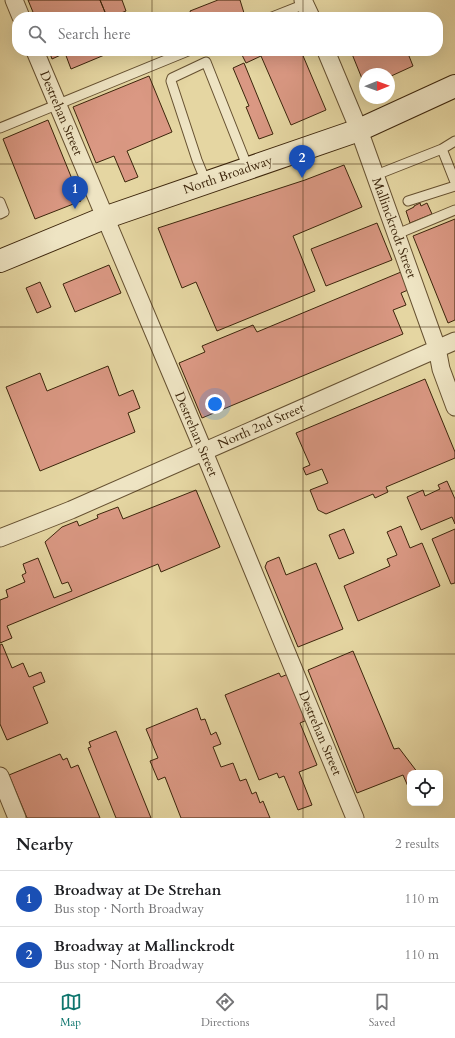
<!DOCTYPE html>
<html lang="en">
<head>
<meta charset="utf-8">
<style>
  :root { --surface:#fff; --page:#f6f6f6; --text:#202124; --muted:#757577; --line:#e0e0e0; --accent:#0f766e }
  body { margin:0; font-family:Cardo,serif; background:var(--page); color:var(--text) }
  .controls { position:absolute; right:12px; bottom:12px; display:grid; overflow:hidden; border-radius:8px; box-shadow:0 4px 16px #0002 }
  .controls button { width:36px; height:36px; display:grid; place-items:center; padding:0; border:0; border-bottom:1px solid var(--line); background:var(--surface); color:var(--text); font:20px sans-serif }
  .compass { position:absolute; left:359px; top:68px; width:36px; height:36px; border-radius:50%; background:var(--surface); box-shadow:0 4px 16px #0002; rotate:89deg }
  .you { position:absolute; left:215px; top:404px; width:14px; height:14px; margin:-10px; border:3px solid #fff; border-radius:50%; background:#1a73e8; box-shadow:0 0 0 6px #1a73e833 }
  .badge { display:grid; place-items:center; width:26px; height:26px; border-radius:50%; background:var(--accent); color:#fff; font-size:13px; font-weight:700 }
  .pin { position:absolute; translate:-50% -33px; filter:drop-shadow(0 1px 2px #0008) }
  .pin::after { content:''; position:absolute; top:21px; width:14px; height:12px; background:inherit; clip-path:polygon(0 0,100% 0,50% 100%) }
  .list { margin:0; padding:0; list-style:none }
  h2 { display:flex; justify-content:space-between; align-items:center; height:52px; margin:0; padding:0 16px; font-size:17px }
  h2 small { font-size:13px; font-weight:400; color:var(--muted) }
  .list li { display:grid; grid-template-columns:26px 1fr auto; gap:12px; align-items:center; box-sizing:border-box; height:56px; padding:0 16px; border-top:1px solid var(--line) }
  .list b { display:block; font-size:15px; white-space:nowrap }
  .list p { margin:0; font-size:13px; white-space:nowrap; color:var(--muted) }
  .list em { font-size:13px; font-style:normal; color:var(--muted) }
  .icon { flex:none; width:22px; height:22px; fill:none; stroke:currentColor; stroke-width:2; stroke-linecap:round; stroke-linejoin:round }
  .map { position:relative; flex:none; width:455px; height:818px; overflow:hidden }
  .search { position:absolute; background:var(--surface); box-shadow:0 4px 16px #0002; left:12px; right:12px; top:12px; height:44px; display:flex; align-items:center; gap:10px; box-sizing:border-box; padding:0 14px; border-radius:16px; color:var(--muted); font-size:15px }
  .sheet { height:164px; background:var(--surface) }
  nav { display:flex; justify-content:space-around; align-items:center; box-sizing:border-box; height:56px; border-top:1px solid var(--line); background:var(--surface); font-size:11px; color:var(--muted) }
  nav a { display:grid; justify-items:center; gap:2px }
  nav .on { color:var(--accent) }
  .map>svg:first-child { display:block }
</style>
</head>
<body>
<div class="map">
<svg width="455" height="818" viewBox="0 0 455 818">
  <rect width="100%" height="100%" fill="#e5d6a2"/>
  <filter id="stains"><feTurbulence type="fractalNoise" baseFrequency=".005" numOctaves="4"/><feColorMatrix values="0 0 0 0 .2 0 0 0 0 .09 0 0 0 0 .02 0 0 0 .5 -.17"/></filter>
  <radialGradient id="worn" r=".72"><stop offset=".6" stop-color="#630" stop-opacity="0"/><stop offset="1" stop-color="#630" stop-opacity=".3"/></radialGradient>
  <path fill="#da9883" stroke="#3c250b" d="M28,0H100L107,17H35Z
    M100,0H122L126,11L111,17H107Z
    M218,0H240L244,13L235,17H192L190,11Z
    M49,51H114L71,69L65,53L52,59Z
    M240,51H301L326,110L291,125L261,56L246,63Z
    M360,51H407L413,66L389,77V74H365V86L352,54Z
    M244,63L273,134L259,139L246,107L249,106L233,68Z
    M149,76L172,132L127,151L138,177L125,182L114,156L96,163L73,107Z
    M48,120L81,201L35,219L3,139Z
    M344,165L362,207L293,236L315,291L217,331L196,282L182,288L158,228L305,180Z
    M420,203L421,206L427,203L432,214L410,223L406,211L414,207V206Z
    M455,219V320L448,323L413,236Z
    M377,223L392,260L326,286L311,249Z
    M109,265L121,293L75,312L63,284Z
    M401,272L408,290L401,293L406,305L393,310L403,334L202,418L179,363L205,352L202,346L253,325L257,332Z
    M40,282L51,307L37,313L26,288Z
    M108,366L119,396L133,390L140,408L128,413L135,432L40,471L6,387L40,373L47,391Z
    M425,379L455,452V458L386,487L388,492L375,498L373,494L326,514L318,510L310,490L328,483L322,469L306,475L303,468L310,465L296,433Z
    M447,481L455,499V524L452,517L421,530L407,497L423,490L425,496L440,489L438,485Z
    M196,490L220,547L161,572L158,564L7,626L12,638L0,643V600L8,597L6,590L25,582L22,575L26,573L23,564L38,558L54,598L72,591L68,582L62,584L45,542L62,527L77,521L79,526L98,518L97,515L118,507L123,519Z
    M401,526L410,548L422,543L440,586L358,621L344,586L390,566L387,559L397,555L387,532Z
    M344,529L354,553L339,559L329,535Z
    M455,529V583L451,584L432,539Z
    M279,557L286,575L316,563L343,629L298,647L265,567L267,562Z
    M2,644L12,668L23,663L29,677L41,672L45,682L33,687L48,723L7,740L0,724V645Z
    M353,651L394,749L399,748L418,773H410V791L403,775L357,793L308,670Z
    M279,673L281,677L288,674L307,720L300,723L317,765L299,772L312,805L298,810L284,776L279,778L277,773L259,780L225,695Z
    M197,708L201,720L205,719L211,735L216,732L221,744L213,747L221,767L233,763L240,781L246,779L252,794L256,792L260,803L263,801L270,818H181L165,777L158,780L150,761L158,758L146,729Z
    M116,731L151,818H116L88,748L91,747L89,742Z
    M60,754L63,760L67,758L71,768L78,765L100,818H27L9,775Z"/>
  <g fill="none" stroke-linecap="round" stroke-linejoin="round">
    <defs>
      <path id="lane" d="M272,17L305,4
        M0,128L188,51
        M442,149L455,141
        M376,175L442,149L455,182
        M206,182L197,160L171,81L172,78L206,62L248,168
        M408,201L455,186
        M0,202L4,212L0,214
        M397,234L455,210"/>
      <path id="street" d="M14,0L21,17
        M303,0L311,17
        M35,51L197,435L355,818
        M326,51L359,130L437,348L441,369L455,407
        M0,538L71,510L455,341
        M0,776L17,818"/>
      <path id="secondary" d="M0,261L104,218L359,130L455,86"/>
    </defs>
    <use href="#lane" stroke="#665131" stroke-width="11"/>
    <use href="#street" stroke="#665131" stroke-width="19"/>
    <use href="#secondary" stroke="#3c250b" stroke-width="24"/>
    <use href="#lane" stroke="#eee4c3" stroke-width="9"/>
    <use href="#street" stroke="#eee4c3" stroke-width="17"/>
    <use href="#secondary" stroke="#eee4c3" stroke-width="22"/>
  </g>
  <path fill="none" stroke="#3c250b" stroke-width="1" stroke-opacity="0.55" d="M152,0V17M303,0V17M152,51V818M303,51V818M0,164H455M0,327H455M0,491H455M0,654H455"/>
  <g text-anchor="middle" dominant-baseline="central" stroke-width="3.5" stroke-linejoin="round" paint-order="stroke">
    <g font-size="13" fill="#3c250b" stroke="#eee4c3">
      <text transform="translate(61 113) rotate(67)">Destrehan Street</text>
      <text transform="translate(228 175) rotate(-19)">North Broadway</text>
      <text transform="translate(394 228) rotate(70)">Mallinckrodt Street</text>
      <text transform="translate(261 426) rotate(-24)">North 2nd Street</text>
      <text transform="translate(196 434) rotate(67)">Destrehan Street</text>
      <text transform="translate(320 733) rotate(67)">Destrehan Street</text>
    </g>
  </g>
  <rect width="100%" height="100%" filter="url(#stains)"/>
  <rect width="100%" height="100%" fill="url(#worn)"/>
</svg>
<div class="controls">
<button><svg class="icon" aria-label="locate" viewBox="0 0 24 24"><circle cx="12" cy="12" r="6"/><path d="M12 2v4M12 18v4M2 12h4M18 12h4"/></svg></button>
</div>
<svg class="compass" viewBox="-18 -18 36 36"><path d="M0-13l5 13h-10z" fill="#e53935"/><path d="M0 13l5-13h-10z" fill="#757577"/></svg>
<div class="you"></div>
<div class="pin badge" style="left:75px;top:209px;background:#1a4fb4">1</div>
<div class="pin badge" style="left:302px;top:178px;background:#1a4fb4">2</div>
<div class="search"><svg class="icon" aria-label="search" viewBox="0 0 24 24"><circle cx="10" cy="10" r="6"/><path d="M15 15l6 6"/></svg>Search here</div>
</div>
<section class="sheet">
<h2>Nearby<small>2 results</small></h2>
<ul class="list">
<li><span class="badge" style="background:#1a4fb4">1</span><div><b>Broadway at De Strehan</b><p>Bus stop · North Broadway</p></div><em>110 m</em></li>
<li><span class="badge" style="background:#1a4fb4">2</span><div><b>Broadway at Mallinckrodt</b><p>Bus stop · North Broadway</p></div><em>110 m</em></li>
</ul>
</section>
<nav>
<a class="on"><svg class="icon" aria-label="map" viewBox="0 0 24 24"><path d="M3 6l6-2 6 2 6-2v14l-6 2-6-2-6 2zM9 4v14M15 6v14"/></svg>Map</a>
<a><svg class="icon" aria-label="directions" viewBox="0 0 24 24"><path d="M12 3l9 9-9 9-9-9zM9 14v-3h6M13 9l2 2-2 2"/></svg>Directions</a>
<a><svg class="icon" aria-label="saved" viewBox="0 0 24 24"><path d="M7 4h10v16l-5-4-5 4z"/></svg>Saved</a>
</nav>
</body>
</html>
